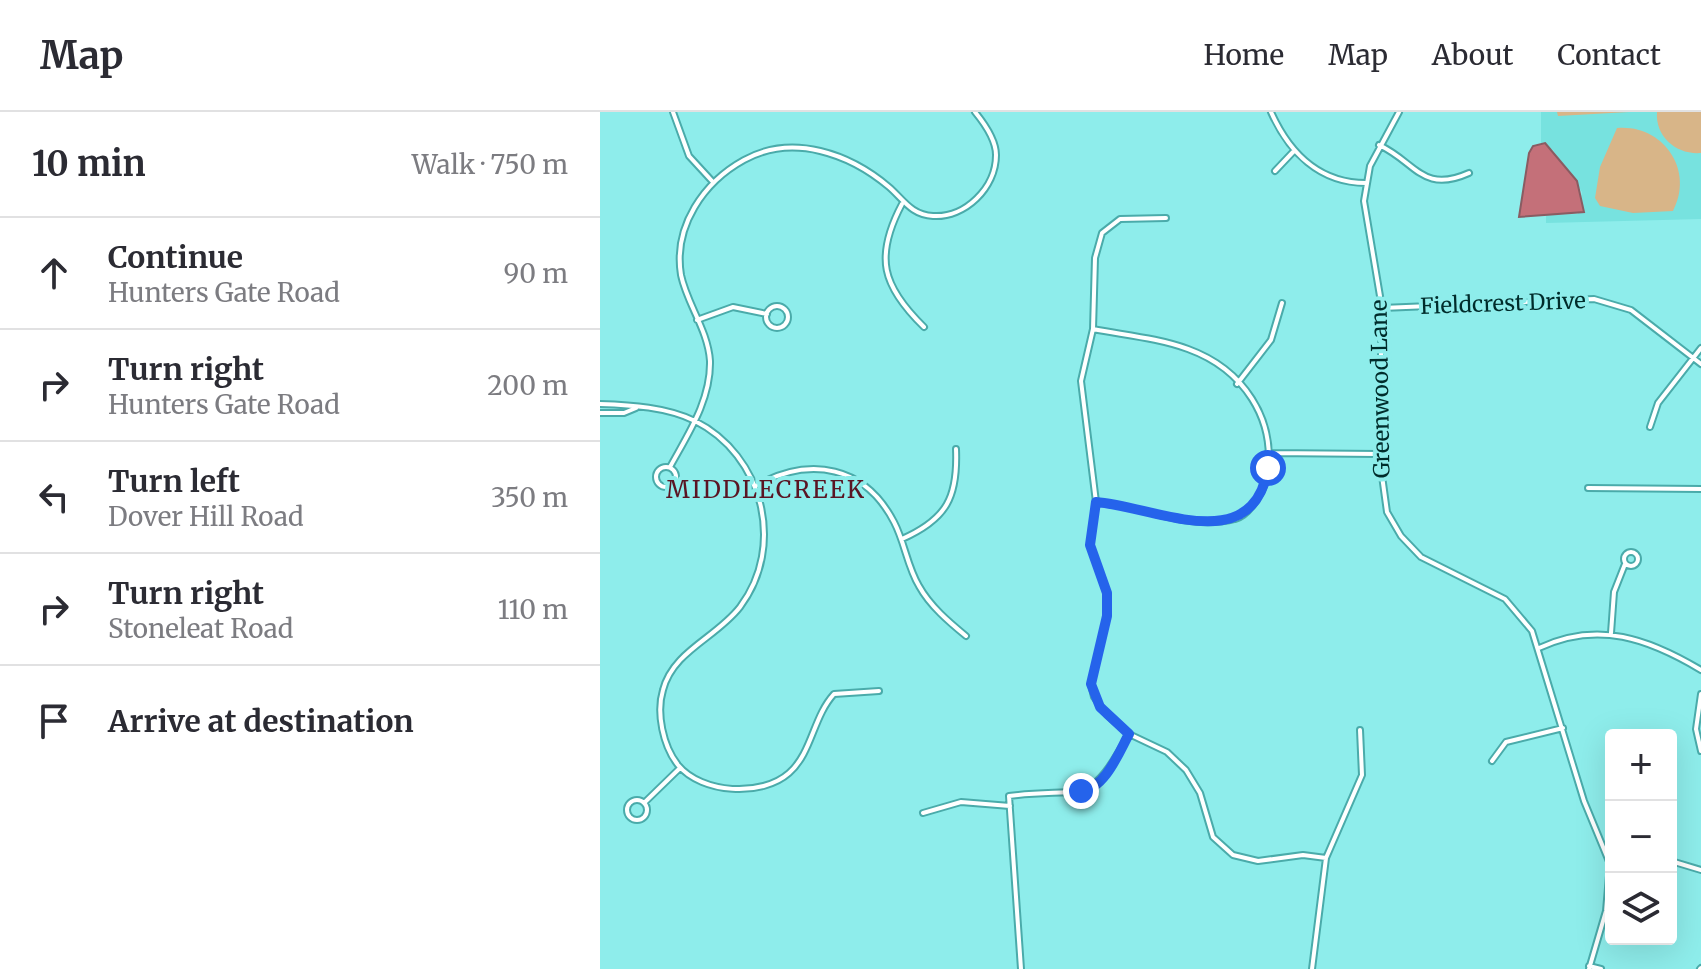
<!DOCTYPE html>
<html lang="en">
<head>
<meta charset="utf-8">
<style>
  :root { --surface:#fff; --page:#f2f2f3; --text:#2b2b33; --muted:#7c7c81; --line:#e1e1e2 }
  body { margin:0; font-family:Merriweather,serif; background:var(--page); color:var(--text) }
  .controls { position:absolute; right:24px; bottom:24px; display:grid; overflow:hidden; border-radius:8px; box-shadow:0 8px 32px #0002 }
  .controls button { width:72px; height:72px; display:grid; place-items:center; padding:0; border:0; border-bottom:2px solid var(--line); background:var(--surface); color:var(--text); font:40px sans-serif }
  .stop { position:absolute; width:24px; height:24px; margin:-18px; border:6px solid #2563eb; border-radius:50%; background:#fff }
  .stop.end { background:#2563eb; border-color:#fff; box-shadow:0 2px 8px #0008 }
  .list { margin:0; padding:0; list-style:none }
  h2 { display:flex; justify-content:space-between; align-items:center; height:104px; margin:0; padding:0 32px; font-size:34px }
  h2 small { font-size:26px; font-weight:400; color:var(--muted) }
  .list li { display:grid; grid-template-columns:52px 1fr auto; gap:24px; align-items:center; box-sizing:border-box; height:112px; padding:0 32px; border-top:2px solid var(--line) }
  .list b { display:block; font-size:30px; white-space:nowrap }
  .list p { margin:0; font-size:26px; white-space:nowrap; color:var(--muted) }
  .list em { font-size:26px; font-style:normal; color:var(--muted) }
  .icon { flex:none; width:44px; height:44px; fill:none; stroke:currentColor; stroke-width:2; stroke-linecap:round; stroke-linejoin:round }
  .map { position:relative; flex:none; width:1101px; height:857px; overflow:hidden }
  header { display:flex; align-items:center; gap:48px; box-sizing:border-box; height:112px; padding:0 40px; background:var(--surface); border-bottom:2px solid var(--line) }
  header strong { font-size:38px }
  nav { display:flex; gap:44px; margin-inline-start:auto; font-size:28px }
  main { display:flex }
  aside { flex:1; background:var(--surface) }
  .map>svg:first-child { display:block }
</style>
</head>
<body>
<header>
<strong>Map</strong>
<nav><a>Home</a><a>Map</a><a>About</a><a>Contact</a></nav>
</header>
<main>
<aside>
<h2>10 min<small>Walk · 750 m</small></h2>
<ul class="list">
<li><svg class="icon" aria-label="ahead" viewBox="0 0 24 24"><path d="M12 20V5M6 11l6-6 6 6"/></svg><div><b>Continue</b><p>Hunters Gate Road</p></div><em>90 m</em></li>
<li><svg class="icon" aria-label="right" viewBox="0 0 24 24"><path d="M7 20v-9h11M14 6l5 5-5 5"/></svg><div><b>Turn right</b><p>Hunters Gate Road</p></div><em>200 m</em></li>
<li><svg class="icon" aria-label="left" viewBox="0 0 24 24"><path d="M17 20v-9H6M10 6l-5 5 5 5"/></svg><div><b>Turn left</b><p>Dover Hill Road</p></div><em>350 m</em></li>
<li><svg class="icon" aria-label="right" viewBox="0 0 24 24"><path d="M7 20v-9h11M14 6l5 5-5 5"/></svg><div><b>Turn right</b><p>Stoneleat Road</p></div><em>110 m</em></li>
<li><svg class="icon" aria-label="arrive" viewBox="0 0 24 24"><path d="M6 21V4h12l-3 4 3 4H6"/></svg><div><b>Arrive at destination</b></div></li>
</ul>
</aside>
<div class="map">
<svg width="1101" height="857" viewBox="0 0 1101 857">
  <rect width="100%" height="100%" fill="#8eedeb"/>
  <path fill="#77e2df" d="M941,0H1101V107L946,111V103L978,102L982,80L953,38L941,32Z"/>
  <path fill="#d8b588" d="M957,0H1029L958,4Z
    M1057,0H1101V41C1077,43 1055,25 1057,0Z
    M1017,16C1063,12 1095,58 1073,99L1033,101L1000,94L995,86L1000,55Z"/>
  <path fill="#c47079" stroke="#895c62" stroke-width="2" d="M945,31L977,69L984,100L919,105L929,41L933,34Z"/>
  <g fill="none" stroke-linecap="round" stroke-linejoin="round">
    <defs>
      <path id="minor" d="M73,0L89,44L112,69
        M671,0C689,40 719,71 766,71
        M799,0L770,54L764,89L782,196L779,342L787,400L801,424L821,445L905,487L932,519L984,689L1010,752L1006,799L989,857
        M779,33C816,50 822,82 869,61
        M675,59L693,40
        M302,92C274,145 282,174 324,215
        M566,106L520,107L502,121L495,146L493,217L481,269L496,390L490,433L507,481V504L491,572L494,585L507,603L529,622L567,640L586,658L600,681L613,725L633,743L658,749L703,743L726,746
        M166 205a11 11 0 1 1 22 0a11 11 0 1 1-22 0Z
        M782,196L994,187L1031,198L1101,252
        M97,208L133,195L167,202
        M493,217C524,223 558,226 588,237C643,257 677,307 667,365C664,379 649,404 635,407C590,419 541,394 497,390
        M637,272L671,228L682,191
        M0,292C31,293 67,295 95,309C163,343 186,434 140,495C116,526 73,539 63,578C56,601 63,634 78,653C102,682 162,685 189,661C212,641 213,605 234,582L279,579
        M0,301H24L36,296
        M1050,315L1058,291L1101,236
        M668,341L779,342
        M56 365a10 10 0 1 1 20 0a10 10 0 1 1-20 0Z
        M70,355C88,322 111,288 110,249C108,218 87,192 81,163C73,114 104,70 144,48C193,21 250,42 289,75C303,87 311,103 333,104C365,106 396,76 396,43C396,28 384,11 375,0
        M157,373C211,344 265,354 294,410C305,431 307,454 319,474C330,494 349,510 366,524
        M988,376L1101,377
        M302,427C347,407 358,385 356,337
        M1024 447a7 7 0 1 1 14 0a7 7 0 1 1-14 0Z
        M1011,521L1014,480L1025,452
        M939,536C998,508 1049,527 1101,558
        M1101,582L1096,617L1101,639
        M892,649L906,630L963,616
        M27 698a10 10 0 1 1 20 0a10 10 0 1 1-20 0Z
        M44,691L80,656
        M323,701L361,690L410,694
        M1071,749L1101,758
        M989,854L1001,857
        M421,857L409,684C486,674 487,698 529,622
        M712,857L726,746L762,663L760,618
        M1100,857L1101,856"/>
    </defs>
    <use href="#minor" stroke="#4aabaa" stroke-width="8"/>
    <use href="#minor" stroke="#fff" stroke-width="4"/>
  </g>
  <g fill="none" stroke-linecap="round" stroke-linejoin="round">
    <path stroke="#2563eb" stroke-width="10" d="M481,679C505,677 519,640 529,622L500,595L491,572L507,504V481L490,433L496,390C556,395 653,447 668,356"/>
  </g>
  <g text-anchor="middle" dominant-baseline="central" stroke-width="8" stroke-linejoin="round" paint-order="stroke">
    <g font-size="22" fill="#002c2b" stroke="#8eedeb">
      <text transform="translate(903 191) rotate(-2)">Fieldcrest Drive</text>
      <text transform="translate(780 277) rotate(-91)">Greenwood Lane</text>
    </g>
    <g font-size="24" letter-spacing="2" fill="#5a1523" stroke="#8eedeb">
      <text x="166" y="377">MIDDLECREEK</text>
    </g>
  </g>
</svg>
<div class="controls">
<button>+</button>
<button>−</button>
<button><svg class="icon" aria-label="layers" viewBox="0 0 24 24"><path d="M12 4l9 5-9 5-9-5zM3 14l9 5 9-5"/></svg></button>
</div>
<div class="stop" style="left:668px;top:356px"></div>
<div class="stop end" style="left:481px;top:679px"></div>
</div>
</main>
</body>
</html>
